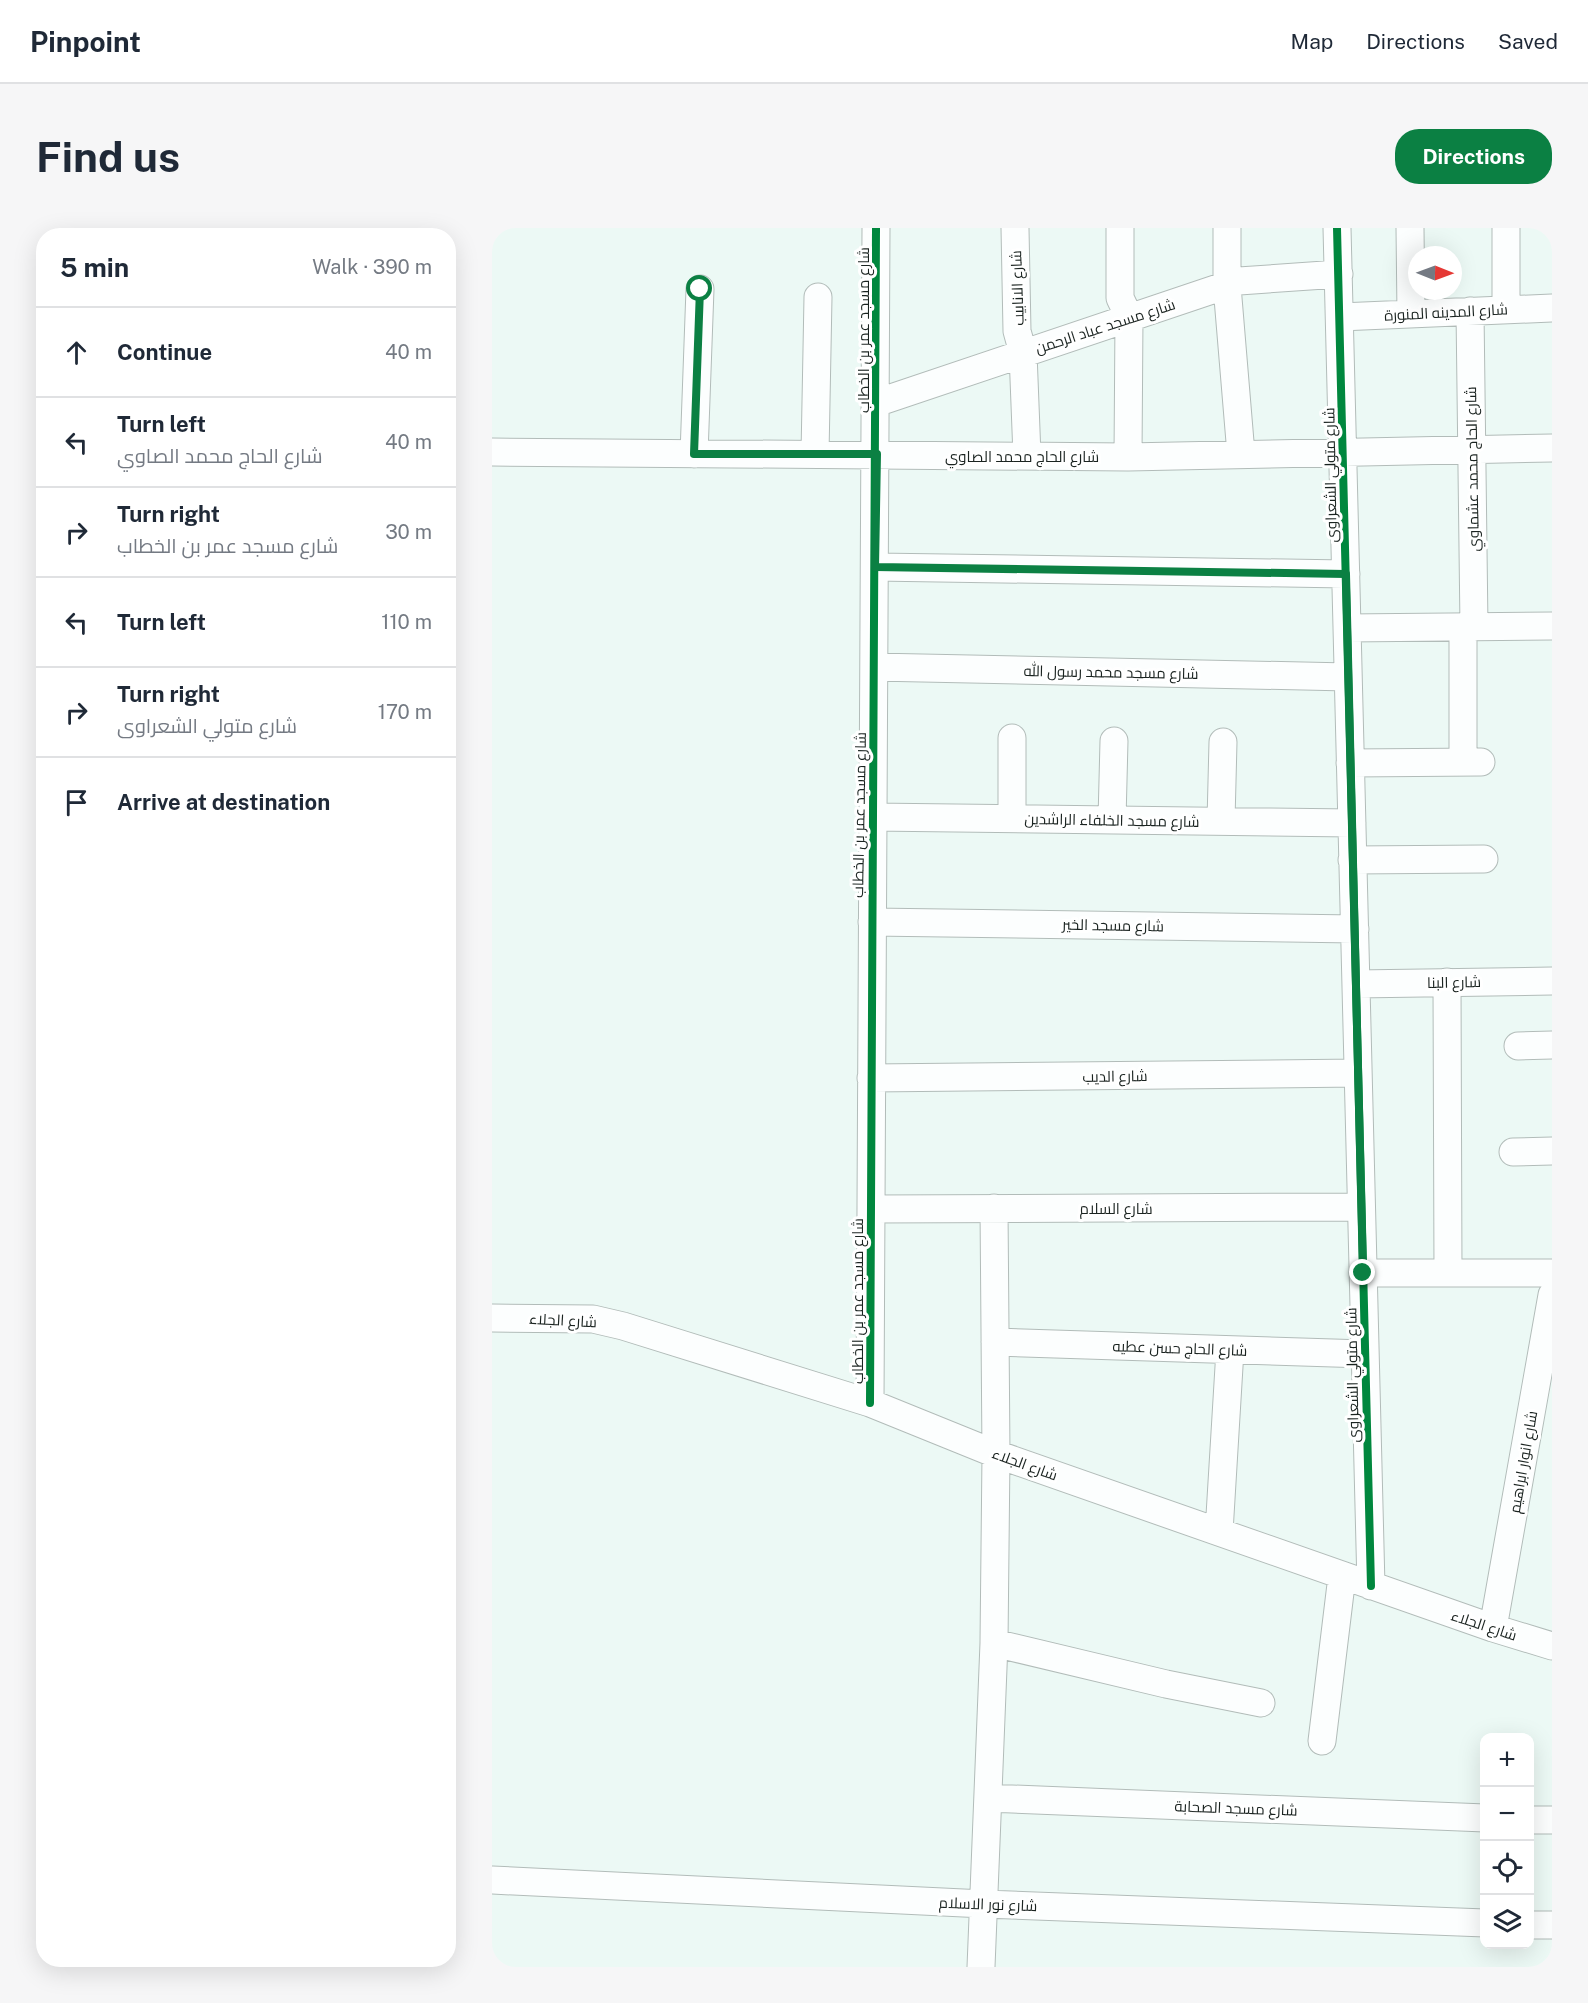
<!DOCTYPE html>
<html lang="en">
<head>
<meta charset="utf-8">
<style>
  :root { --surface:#fff; --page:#f6f6f7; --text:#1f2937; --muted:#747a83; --line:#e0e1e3; --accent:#0b8043 }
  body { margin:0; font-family:"Public Sans",Cairo,sans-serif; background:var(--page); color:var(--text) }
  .controls { position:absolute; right:18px; bottom:18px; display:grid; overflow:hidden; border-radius:12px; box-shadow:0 6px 24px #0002 }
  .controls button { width:54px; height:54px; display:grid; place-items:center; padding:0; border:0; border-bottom:2px solid var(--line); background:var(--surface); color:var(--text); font:30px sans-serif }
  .compass { position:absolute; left:916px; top:18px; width:54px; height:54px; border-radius:50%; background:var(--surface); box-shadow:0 6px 24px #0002; rotate:91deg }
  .stop { position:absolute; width:18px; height:18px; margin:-14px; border:4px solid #0b8043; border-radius:50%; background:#fff }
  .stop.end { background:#0b8043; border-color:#fff; box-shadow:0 2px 6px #0008 }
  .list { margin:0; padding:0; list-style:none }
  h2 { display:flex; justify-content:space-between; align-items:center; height:78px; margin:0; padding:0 24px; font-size:26px }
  h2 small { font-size:20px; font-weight:400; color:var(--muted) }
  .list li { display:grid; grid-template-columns:39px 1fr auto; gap:18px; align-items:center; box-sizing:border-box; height:90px; padding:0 24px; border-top:2px solid var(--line) }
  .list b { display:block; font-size:22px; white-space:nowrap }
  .list p { margin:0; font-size:20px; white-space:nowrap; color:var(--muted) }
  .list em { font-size:20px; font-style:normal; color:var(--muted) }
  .icon { flex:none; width:33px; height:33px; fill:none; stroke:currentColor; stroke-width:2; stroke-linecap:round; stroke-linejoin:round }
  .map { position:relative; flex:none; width:1060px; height:1739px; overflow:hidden; border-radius:24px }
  header { display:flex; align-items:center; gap:36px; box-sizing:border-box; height:84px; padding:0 30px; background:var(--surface); border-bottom:2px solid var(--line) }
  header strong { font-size:28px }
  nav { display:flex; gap:33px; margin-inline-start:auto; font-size:21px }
  .intro { display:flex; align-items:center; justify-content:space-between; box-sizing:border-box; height:144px; padding:0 36px }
  h1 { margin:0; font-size:42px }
  .button { padding:15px 27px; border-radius:24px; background:var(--accent); color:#fff; font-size:21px; font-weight:700 }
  main { display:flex; gap:36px; padding:0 36px }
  aside { flex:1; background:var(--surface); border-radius:24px; box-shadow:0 6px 24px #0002 }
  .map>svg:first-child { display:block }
</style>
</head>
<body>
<header>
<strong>Pinpoint</strong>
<nav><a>Map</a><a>Directions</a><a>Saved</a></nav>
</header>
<div class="intro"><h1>Find us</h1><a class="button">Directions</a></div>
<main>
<aside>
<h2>5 min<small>Walk · 390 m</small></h2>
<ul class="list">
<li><svg class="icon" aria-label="ahead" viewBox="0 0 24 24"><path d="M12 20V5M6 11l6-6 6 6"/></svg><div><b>Continue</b></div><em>40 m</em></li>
<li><svg class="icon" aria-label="left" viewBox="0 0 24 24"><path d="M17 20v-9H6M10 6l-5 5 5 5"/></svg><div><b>Turn left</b><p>شارع الحاج محمد الصاوي</p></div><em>40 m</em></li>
<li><svg class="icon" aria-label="right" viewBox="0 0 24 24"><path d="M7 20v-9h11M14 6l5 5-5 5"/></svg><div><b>Turn right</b><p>شارع مسجد عمر بن الخطاب</p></div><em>30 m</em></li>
<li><svg class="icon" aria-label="left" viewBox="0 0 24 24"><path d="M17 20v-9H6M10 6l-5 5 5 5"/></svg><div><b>Turn left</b></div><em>110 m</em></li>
<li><svg class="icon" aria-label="right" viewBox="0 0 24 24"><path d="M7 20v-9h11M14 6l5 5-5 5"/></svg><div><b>Turn right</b><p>شارع متولي الشعراوى</p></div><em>170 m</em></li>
<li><svg class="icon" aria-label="arrive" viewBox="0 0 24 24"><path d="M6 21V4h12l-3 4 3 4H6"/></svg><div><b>Arrive at destination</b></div></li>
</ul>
</aside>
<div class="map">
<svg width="1060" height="1739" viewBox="0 0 1060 1739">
  <rect width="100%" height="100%" fill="#ecf9f5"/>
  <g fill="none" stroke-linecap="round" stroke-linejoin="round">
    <defs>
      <path id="street" d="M523,0L525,103L531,125L535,228
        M628,0V70L637,89L636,229
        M735,0V58L749,226
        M845,0L879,1358
        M918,0L919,86
        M1014,0V81
        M978,83L982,399
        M848,89L1060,80
        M384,175L747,53L847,46
        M0,224L636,229L1060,220
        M202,226L208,61
        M323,226L326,69
        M383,339L854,346
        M855,400L1060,398
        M382,439L856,449
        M971,534V399
        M858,535L989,534
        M380,589L860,595
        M520,590V510
        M620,592L622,513
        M729,593L731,514
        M860,632L992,631
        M380,694L863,701
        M955,754L956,1045
        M864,756L1060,753
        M1026,818L1060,817
        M379,850L866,845
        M1021,924L1060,923
        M379,981L869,979
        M871,1045H1060
        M0,1090L101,1091L131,1098L378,1175L504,1226L1001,1400L1060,1418
        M503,1114L873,1126
        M378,1175L384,0
        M727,1304L738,1122
        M1001,1400L1060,1067
        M502,1415L674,1456L769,1475
        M830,1513L850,1348
        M496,1570L993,1590
        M1038,1592H1060
        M0,1652L492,1676L993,1695
        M1038,1697H1060
        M489,1739L502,1415L504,1226L502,980"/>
    </defs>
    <use href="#street" stroke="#b2bcb9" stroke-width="29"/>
    <use href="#street" stroke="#fcfefe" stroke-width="27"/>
    <defs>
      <path id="cycleway" d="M845,0L879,1358
        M378,1175L384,0"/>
    </defs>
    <use href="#cycleway" stroke="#fff" stroke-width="11"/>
    <use href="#cycleway" stroke="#00873e" stroke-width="8"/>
  </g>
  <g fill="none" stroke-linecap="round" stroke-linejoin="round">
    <path stroke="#0b8043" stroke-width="8" d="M208,61L202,226H385L383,339L854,346L871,1045"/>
  </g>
  <g text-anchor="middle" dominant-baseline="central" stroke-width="6" stroke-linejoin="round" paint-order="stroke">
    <g font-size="15" fill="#1a2320" stroke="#fff">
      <text transform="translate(525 60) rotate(-92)">شارع الانابيب</text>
      <text transform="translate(954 84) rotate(-3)">شارع المدينه المنورة</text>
      <text transform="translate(613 98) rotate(-18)">شارع مسجد عباد الرحمن</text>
      <text transform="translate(371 102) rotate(-90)">شارع مسجد عمر بن الخطاب</text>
      <text x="530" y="228">شارع الحاج محمد الصاوي</text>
      <text transform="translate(980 241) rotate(-91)">شارع الحاج محمد عشماوي</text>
      <text transform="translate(838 247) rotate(-91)">شارع متولي الشعراوى</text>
      <text transform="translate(619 444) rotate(1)">شارع مسجد محمد رسول الله</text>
      <text transform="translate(367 587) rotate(-89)">شارع مسجد عمر بن الخطاب</text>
      <text transform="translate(620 592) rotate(1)">شارع مسجد الخلفاء الراشدين</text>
      <text transform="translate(621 697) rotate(1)">شارع مسجد الخير</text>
      <text transform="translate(962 754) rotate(-1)">شارع البنا</text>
      <text transform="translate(623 848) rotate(-1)">شارع الديب</text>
      <text x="624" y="980">شارع السلام</text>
      <text transform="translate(365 1073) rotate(-90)">شارع مسجد عمر بن الخطاب</text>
      <text transform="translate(71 1092) rotate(3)">شارع الجلاء</text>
      <text transform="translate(688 1120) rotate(2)">شارع الحاج حسن عطيه</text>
      <text transform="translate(860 1147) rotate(-91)">شارع متولي الشعراوى</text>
      <text transform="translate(1031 1234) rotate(-80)">شارع انوار ابراهيم</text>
      <text transform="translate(533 1236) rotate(20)">شارع الجلاء</text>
      <text transform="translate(992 1397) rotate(18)">شارع الجلاء</text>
      <text transform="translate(744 1580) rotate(2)">شارع مسجد الصحابة</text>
      <text transform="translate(496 1676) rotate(2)">شارع نور الاسلام</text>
    </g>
  </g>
</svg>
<div class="controls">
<button>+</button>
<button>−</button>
<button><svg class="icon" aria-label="locate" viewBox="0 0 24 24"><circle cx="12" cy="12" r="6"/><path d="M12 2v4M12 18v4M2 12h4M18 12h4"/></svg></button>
<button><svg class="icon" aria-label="layers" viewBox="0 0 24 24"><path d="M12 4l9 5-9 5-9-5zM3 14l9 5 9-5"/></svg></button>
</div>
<svg class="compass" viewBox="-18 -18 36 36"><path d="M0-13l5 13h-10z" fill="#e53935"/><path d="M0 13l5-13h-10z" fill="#747a83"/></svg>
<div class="stop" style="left:208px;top:61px"></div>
<div class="stop end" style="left:871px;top:1045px"></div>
</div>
</main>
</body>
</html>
